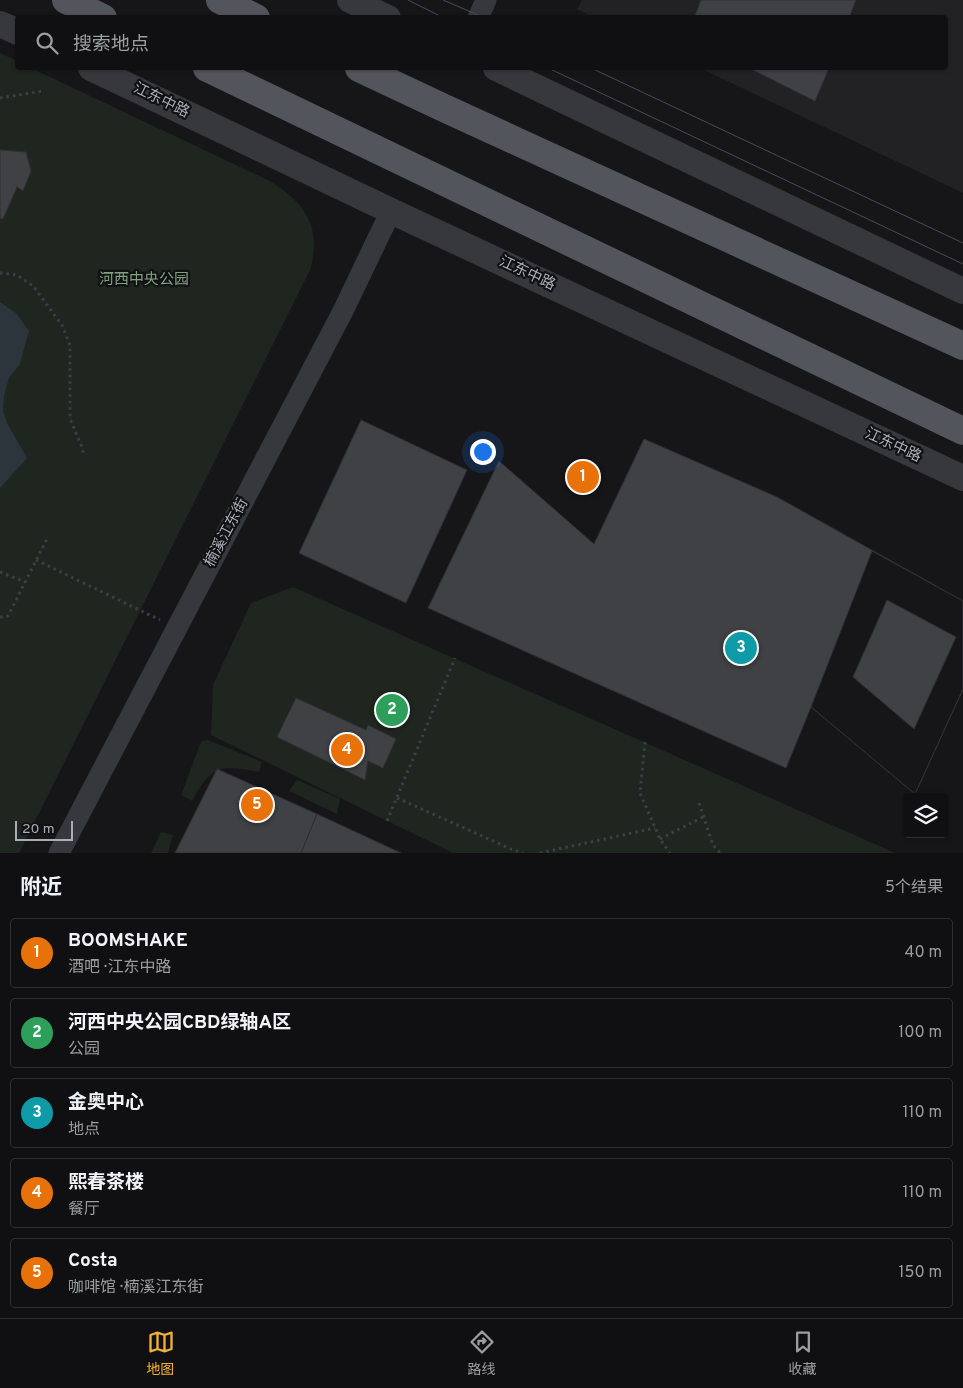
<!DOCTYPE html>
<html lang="zh">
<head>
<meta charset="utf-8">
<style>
  :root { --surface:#101012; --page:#1e1e20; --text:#f1f3f6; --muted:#9c9d9f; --line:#303032; --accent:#f2b134 }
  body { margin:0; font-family:Overpass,"Noto Sans SC",sans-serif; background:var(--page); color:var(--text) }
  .controls { position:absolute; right:15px; bottom:15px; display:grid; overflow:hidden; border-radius:5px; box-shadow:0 1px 4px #0004 }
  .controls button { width:45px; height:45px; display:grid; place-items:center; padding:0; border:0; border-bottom:1px solid var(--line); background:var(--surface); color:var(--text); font:25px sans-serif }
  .scale { position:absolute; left:15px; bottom:12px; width:58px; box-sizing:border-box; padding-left:5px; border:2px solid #a8adb8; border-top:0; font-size:14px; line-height:18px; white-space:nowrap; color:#a8adb8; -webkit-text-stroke:4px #111113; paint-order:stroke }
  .you { position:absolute; left:482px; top:451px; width:18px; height:18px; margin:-12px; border:4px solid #fff; border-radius:50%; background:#1a73e8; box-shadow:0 0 0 8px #1a73e833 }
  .badge { display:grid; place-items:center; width:32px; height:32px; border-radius:50%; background:var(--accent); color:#fff; font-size:16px; font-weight:700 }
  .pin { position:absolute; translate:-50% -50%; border:2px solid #fff; box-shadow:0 1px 5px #0006 }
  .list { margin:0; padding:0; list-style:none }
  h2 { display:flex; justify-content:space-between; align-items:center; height:65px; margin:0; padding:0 20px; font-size:21px }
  h2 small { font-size:16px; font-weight:400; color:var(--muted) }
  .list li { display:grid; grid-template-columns:32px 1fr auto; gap:15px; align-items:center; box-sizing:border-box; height:70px; margin:0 10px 10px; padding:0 10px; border:1px solid var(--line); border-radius:5px }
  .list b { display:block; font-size:19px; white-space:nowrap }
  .list p { margin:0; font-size:16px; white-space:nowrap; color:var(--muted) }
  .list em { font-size:16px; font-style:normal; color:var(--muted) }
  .icon { flex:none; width:28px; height:28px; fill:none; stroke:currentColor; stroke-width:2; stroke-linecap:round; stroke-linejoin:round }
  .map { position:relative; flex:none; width:963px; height:853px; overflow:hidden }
  .search { position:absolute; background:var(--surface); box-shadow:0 1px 4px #0004; left:15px; right:15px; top:15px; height:55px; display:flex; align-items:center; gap:12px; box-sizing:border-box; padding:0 18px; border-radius:5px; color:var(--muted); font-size:19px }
  .sheet { height:465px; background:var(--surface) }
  nav { display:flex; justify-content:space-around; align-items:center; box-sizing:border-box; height:70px; border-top:1px solid var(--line); background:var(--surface); font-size:14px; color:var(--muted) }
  nav a { display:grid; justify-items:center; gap:2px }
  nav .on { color:var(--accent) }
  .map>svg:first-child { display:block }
</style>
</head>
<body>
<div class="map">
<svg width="963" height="853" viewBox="0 0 963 853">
  <rect width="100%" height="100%" fill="#161618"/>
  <path fill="#222225" d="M582,0H963V193L700,68H946V18H595L577,9Z"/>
  <path fill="#1e261f" d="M0,53L17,61L18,68H31L270,181C294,197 314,213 314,245C314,253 312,261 311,268L19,853H0Z
    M293,587L895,853H453L211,735L213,685L251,603Z
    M208,740L262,762L259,772C219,765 212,765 192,801L181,795L199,747L202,741Z
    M297,780L340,799L337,814L289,791Z
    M161,832L173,835L168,853H151Z"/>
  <path fill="#2c353c" d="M0,302L16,313L29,331L20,364L9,378L4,396L3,411L8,425L27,458L0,488Z"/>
  <path fill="#404145" stroke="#303034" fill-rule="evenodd" d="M701,0H856L849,18H694Z
    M749,68H829L815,101Z
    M0,150L26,152L31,171L23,191L17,187L3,219L0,218Z
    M361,420L467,470L406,603L299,553Z
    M644,439L777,497L963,601V689L915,794L811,707L786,768L428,608L499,461L594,544Z
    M872,551L963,601V689L915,794L811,707ZM887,600L956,637L914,729L853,677Z
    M296,698L366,730L368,725L396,739L383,768L368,761L365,780L277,737Z
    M217,769L317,814L301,853H175Z
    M317,814L401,853H301Z"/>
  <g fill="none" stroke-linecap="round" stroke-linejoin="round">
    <path stroke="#3d3f44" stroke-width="3" stroke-dasharray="2.5 4" stroke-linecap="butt" d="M0,98L43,91
      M0,273L17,275L33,286L62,325L70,345V419L81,445L84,455
      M36,560L160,620
      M0,572L25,582
      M0,617L8,616L48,537
      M645,742L640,793L660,839L670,853
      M397,798L511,849L523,853
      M699,803L713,845L720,853
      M387,821L455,658
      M660,839L703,817
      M540,853L655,828"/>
    <path stroke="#37383d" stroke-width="21" d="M478,18L486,0
      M59,853L343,311L391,211"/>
    <path stroke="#37383d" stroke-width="26" d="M350,0L388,18
      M0,24L18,32
      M91,68L391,211L963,478
      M496,68L963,291"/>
    <path stroke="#53555c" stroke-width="28" d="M66,0L103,18
      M220,0L256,18
      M207,68L963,431
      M359,68L444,108L963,346"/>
    <path stroke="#4a4c52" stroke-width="1" d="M408,0L444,18
      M443,0L485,18
      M548,68L963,264
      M591,68L963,243"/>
  </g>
  <g text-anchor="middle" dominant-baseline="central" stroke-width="4.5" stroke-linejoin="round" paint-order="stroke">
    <g font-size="15" fill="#a8adb8" stroke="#111113">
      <text transform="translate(161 101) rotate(26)">江东中路</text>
      <text transform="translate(527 274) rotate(25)">江东中路</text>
      <text transform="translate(893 446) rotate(25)">江东中路</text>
      <text transform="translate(227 533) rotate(-62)">楠溪江东街</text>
    </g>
    <g font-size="15" fill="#7fa381" stroke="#111113">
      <text x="144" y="280">河西中央公园</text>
    </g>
  </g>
</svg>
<div class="controls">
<button><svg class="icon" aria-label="layers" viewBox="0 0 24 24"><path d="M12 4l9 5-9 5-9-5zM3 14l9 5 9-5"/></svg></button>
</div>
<div class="scale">20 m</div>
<div class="you"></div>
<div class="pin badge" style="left:583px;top:477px;background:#e8710a">1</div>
<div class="pin badge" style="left:392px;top:710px;background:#2e9e5b">2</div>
<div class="pin badge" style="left:741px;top:648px;background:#0f9aa8">3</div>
<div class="pin badge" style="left:347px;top:750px;background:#e8710a">4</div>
<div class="pin badge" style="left:257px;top:805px;background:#e8710a">5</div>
<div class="search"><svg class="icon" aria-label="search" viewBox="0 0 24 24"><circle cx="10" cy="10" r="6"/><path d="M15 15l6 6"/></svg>搜索地点</div>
</div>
<section class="sheet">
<h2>附近<small>5个结果</small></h2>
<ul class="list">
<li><span class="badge" style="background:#e8710a">1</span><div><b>BOOMSHAKE</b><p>酒吧 · 江东中路</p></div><em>40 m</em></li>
<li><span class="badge" style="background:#2e9e5b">2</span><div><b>河西中央公园CBD绿轴A区</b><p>公园</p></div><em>100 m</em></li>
<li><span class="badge" style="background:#0f9aa8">3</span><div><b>金奥中心</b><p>地点</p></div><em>110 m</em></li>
<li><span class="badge" style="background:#e8710a">4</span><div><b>熙春茶楼</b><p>餐厅</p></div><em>110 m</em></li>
<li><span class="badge" style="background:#e8710a">5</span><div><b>Costa</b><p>咖啡馆 · 楠溪江东街</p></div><em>150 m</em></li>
</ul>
</section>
<nav>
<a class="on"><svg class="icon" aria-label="map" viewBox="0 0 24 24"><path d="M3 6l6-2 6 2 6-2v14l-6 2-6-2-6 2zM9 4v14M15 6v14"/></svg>地图</a>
<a><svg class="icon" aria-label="directions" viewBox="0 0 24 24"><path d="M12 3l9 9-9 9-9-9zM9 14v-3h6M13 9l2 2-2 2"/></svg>路线</a>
<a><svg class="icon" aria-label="saved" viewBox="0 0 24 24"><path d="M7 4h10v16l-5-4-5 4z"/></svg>收藏</a>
</nav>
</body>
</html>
